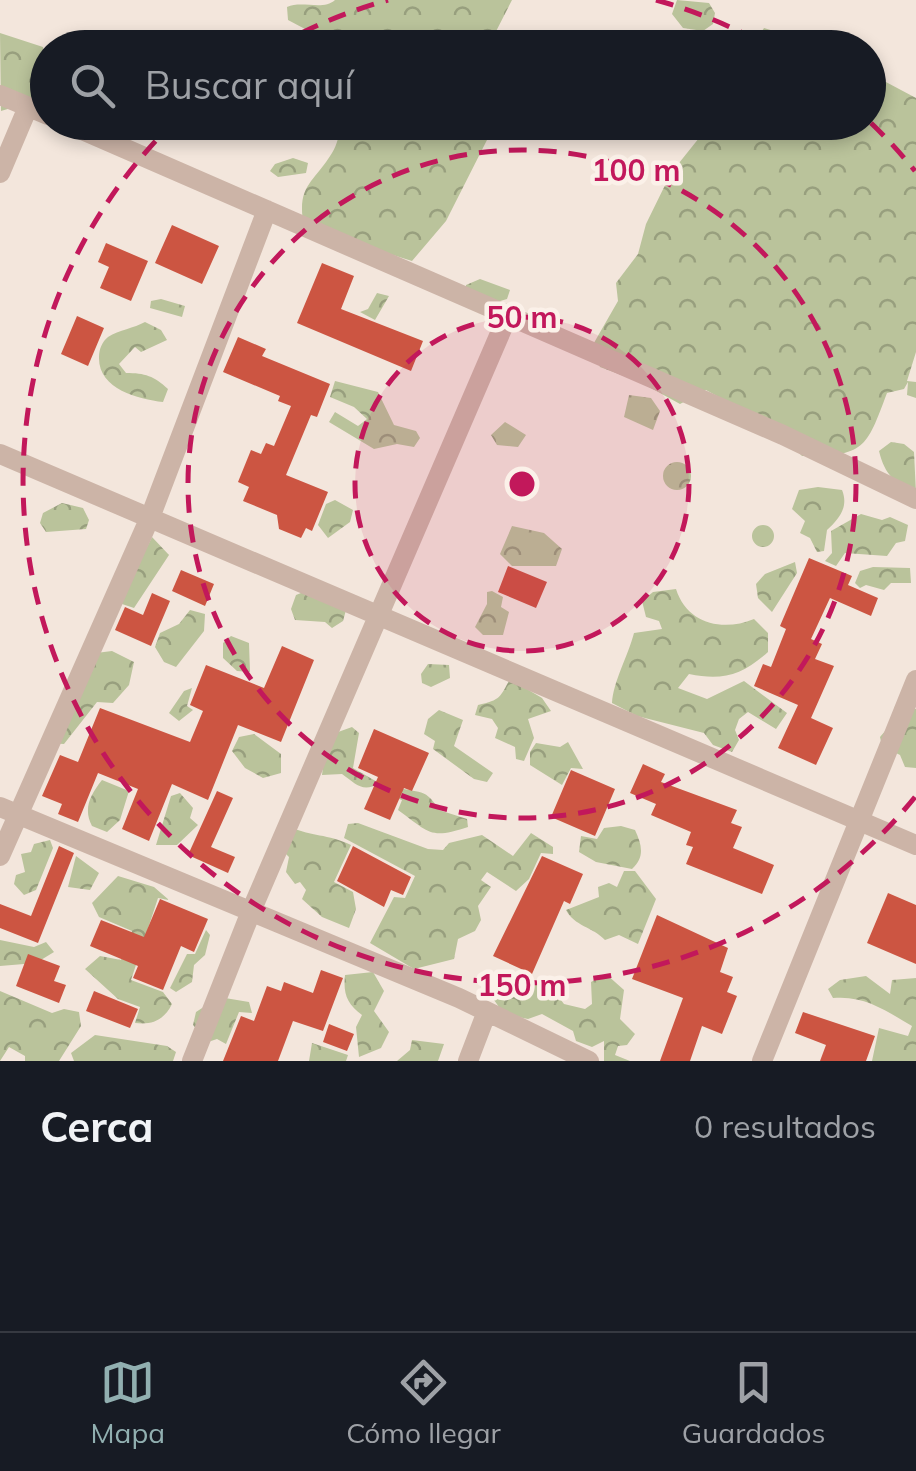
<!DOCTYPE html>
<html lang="es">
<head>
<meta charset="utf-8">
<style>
  :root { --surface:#171b24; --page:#242831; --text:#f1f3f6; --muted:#9ea1a6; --line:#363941; --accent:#91afb0 }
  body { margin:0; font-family:Mulish,sans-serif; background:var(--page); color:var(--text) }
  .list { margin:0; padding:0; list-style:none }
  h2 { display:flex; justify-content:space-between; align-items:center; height:130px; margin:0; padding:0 40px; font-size:42px }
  h2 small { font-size:32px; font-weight:400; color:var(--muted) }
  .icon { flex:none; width:55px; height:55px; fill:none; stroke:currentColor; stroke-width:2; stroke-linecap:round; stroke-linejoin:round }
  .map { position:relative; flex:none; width:916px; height:1061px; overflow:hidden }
  .search { position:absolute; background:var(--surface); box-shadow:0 5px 15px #0003; left:30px; right:30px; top:30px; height:110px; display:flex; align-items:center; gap:25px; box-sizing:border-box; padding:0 35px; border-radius:55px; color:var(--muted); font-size:38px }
  .sheet { height:270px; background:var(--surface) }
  nav { display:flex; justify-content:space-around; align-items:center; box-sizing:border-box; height:140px; border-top:2px solid var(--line); background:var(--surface); font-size:28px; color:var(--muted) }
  nav a { display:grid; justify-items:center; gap:5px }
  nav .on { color:var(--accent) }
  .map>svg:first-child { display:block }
</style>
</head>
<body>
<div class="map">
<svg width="916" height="1061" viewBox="0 0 916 1061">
  <defs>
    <pattern id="forest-crowns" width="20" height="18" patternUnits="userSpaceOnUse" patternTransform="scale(2.5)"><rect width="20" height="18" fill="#bac39b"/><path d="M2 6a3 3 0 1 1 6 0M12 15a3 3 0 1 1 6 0" fill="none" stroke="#989f7e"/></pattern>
  </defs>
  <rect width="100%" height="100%" fill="#f3e6dc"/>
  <path fill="url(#forest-crowns)" d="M335,0H512L488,47H339L288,20L287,7C302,0 323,11 335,0Z
    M677,0L709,3L715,13L713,24L703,31L683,28L672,14Z
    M764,28L826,47H752Z
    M0,33L43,47L46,62L34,101L1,111Z
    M869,73L916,98V352L907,381L916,382V398L907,395L908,382L904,389L887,393C866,449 865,456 802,456L776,429L706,390L680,404L640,382L600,367L591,348L618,301L616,283L638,254L646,224L671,173L711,123L868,122Z
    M345,123H491L489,136L446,221L412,261L304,227C296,185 313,184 332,153C338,144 338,133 345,123Z
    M293,158L308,163L306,173L278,177L270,171L275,164Z
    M480,279L510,290L507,299L497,302L466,295V285Z
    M377,293L389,296L375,320L360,312L368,309Z
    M161,299L185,306L182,317L150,308L151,301Z
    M145,322L161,330L167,340L141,352L135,347L119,364L126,373C145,373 154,376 168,389L163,402C138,399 98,389 99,357C99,349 102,342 108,337C119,330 134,328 145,322Z
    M335,381L378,392L394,425L416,431L420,438L414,447L397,444L374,449L329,422L335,412L358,426L367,419L354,407L330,397Z
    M629,395L651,398L660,411L653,430L624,417Z
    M505,422L526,435L518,447L497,445L491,435Z
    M891,442L904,444L914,452L916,494C895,482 885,476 879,451Z
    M663 476a14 14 0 1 1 28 0a14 14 0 1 1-28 0Z
    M818,487L842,490C849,507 839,519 827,530L824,551L817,552L810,538L800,533L805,521L792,509L799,490Z
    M335,500L353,510L350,522L328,538L318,525L326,504Z
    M62,503L83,508L89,520L86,529L46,532L40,523L43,513Z
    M861,514L882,520L890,517L908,525L905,541L896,543L887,556L845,553L836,566L825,561L832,553L831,531Z
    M752 536a11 11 0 1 1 22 0a11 11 0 1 1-22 0Z
    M512,526L544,533L562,549L556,566H512L500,554Z
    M152,537L169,555L134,608L119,603Z
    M795,562L797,573L772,612L758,598L756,584L765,574Z
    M873,567L910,568L911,583H891L884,590L866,585L860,588L855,583L860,571Z
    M676,589C687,624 723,632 754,619L768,633V652C742,675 723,681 689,674L678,688L707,699L744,681L787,713L776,729L748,712L739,719L735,730L739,740L732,752L713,745L704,733L637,716L612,703C613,682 628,656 634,633L662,629L659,621L646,617L642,601L653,592Z
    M306,591L346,610L343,621L332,628L325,622L295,620L291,609L296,595Z
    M492,591L503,597L501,607L509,612L503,635H483L475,627L487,604V592Z
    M190,610L205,614L204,631L176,667L164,662L155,647L160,633L179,624Z
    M231,636L249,643L250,672L237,671L223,658V643Z
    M112,651L134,662L129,685L113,703L97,702L64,744L48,743L96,653Z
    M428,664L449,665L450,678L431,687L422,683L421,674Z
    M510,679L542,698L551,711L528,719L534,738L524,761L516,759L515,747L495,738L498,728L492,719L475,715L478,705C501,700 500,697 510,679Z
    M192,688L187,706L193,710L179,721L169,713L184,691Z
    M895,706L916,709V768L905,767L900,755L882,746L880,737L892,723Z
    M439,710L463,720L454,746L493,773L487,782L474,779L433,749L435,741L424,734L428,719Z
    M352,727L359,733L353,768L379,783C363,794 355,783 342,774L322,775L327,736Z
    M254,734L281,754V773L263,778L245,768L232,751L239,737Z
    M568,742L583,769L571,768L562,785L530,765V752L536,743L560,747Z
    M102,780L129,791L120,820L107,832L92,826C83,809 90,795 102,780Z
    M390,784C416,796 424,784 439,810L467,819L468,827C429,840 429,832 398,810L402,800L384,794Z
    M180,793L193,808L190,818L198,825L177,845H156L171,796Z
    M358,823L428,849L443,850L449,843L482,835L513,856L531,833L553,847V854L541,853L529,879L516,891L487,872L481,880L491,887L478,906L481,920L475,931L458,939L454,959L414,969L370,943L394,897L405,898L415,876L344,838L348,824Z
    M621,826L635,830C642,845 645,857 632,869L596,862L579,852L581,836L597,839L604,828Z
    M293,828C310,836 328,834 351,845L334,882L353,892L356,909L349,928L322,917L302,899L306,890L300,882L295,884L286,872L289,857L276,844Z
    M50,840L53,848L36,890L24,895L14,884L16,875L25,872L21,854L31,852L34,844Z
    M76,856L99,873L90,890L68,887Z
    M624,871H635L656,899L638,944L619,935L605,940C593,927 574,926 566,910L599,897L598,887L609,883L617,887Z
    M118,876L154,887L169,900L158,898L131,980L163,992L172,1004C164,1020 153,1025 135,1023L140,1007L118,999L85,969L100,956L121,960L132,931L99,917L92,903Z
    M206,930L210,935L205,955L194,965L192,982L176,992L170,988L187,954H195Z
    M0,940L34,947L46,942L54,952L36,963L0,966Z
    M373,972L384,991L374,1011L389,1032L381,1048L359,1057L356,1027L362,1015C347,1004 343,994 345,975Z
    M606,974L624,990L620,1019L635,1034L627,1045L618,1046L615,1055L630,1061H604V1041L592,1047L576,1041L573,1031L542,1014L528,1019L504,1014L489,993L496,984L538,982L551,987L564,1004L585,1009L592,1004L591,982Z
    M866,976L890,994L892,980L916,978V1061H872L879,1028L908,1036L912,1026C886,1011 865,995 833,998L828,989L840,980Z
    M0,991L52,1013L64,1009L79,1012L81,1026L59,1061H25V1056L9,1047L0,1061Z
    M219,997L249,1002L252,1013L239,1012L226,1044L217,1039L208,1042L193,1025L196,1012Z
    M95,1035L167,1046L176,1052L173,1061H74L71,1053Z
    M412,1040L444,1044L438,1061H397L410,1050Z
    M312,1043L348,1055L346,1061H309Z"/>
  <path fill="#cc5542" d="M172,225L219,246L202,284L155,263Z
    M106,243L148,261L131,301L100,288L109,267L98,262Z
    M322,263L354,276L341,309L423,341L411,371L297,323Z
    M77,316L104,328L88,366L61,354Z
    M238,337L266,349L262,356L330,384L317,417L311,415L286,475L328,492L312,531L306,528L301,538L279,529L277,515L243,501L249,487L238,482L251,450L261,454L266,443L274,446L291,406L278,401L280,396L223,372Z
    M809,558L852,576L848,585L878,598L871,616L830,598L811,639L822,644L815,659L834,666L811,718L833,728L816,765L778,748L798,705L754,686L763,664L771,667L786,629L780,626Z
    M508,566L547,582L536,608L498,592Z
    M181,570L214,584L205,606L172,591Z
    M152,593L170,601L151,646L115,630L125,607L143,615Z
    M282,646L314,660L281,742L238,725L208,800L172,784L149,841L122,829L138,789L98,773L78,822L58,814L62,804L42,796L60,755L78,762L100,708L190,742L203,711L190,705L206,665L264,688Z
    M374,729L429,753L412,791L404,788L390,820L364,809L378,777L358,768Z
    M643,764L665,774L661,782L737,810L731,823L742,827L733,848L774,865L762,894L686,864L693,847L686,845L691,832L651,815L656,804L630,793Z
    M571,770L615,789L595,836L551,817Z
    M217,791L233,798L211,847L235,857L228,873L188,855Z
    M59,846L74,853L38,943L0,928V904L31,916Z
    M353,846L411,877L403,895L391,890L384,907L337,881Z
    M542,856L583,874L570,904L564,901L532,974L493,956Z
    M888,893L916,905V964L867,943Z
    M160,899L208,919L194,952L181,946L163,990L133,978L138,966L90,946L101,920L144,937Z
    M657,915L728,948L720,972L733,977L727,992L737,996L722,1034L702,1026L690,1061H660L683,998L632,979Z
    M28,954L60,966L54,981L66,985L59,1003L16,986Z
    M321,970L343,978L323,1031L293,1021L278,1061H223L241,1016L254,1021L267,986L281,991L284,982L313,993Z
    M94,991L138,1009L130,1028L86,1011Z
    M803,1012L875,1036L866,1061H820L826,1045L795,1033Z
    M329,1024L354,1034L347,1051L323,1042Z"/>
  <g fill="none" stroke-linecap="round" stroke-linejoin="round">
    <path stroke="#ccb4a7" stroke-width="20" d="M0,95L48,115
      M64,122L783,435L916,499
      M0,173L28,107
      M0,454L916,845
      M0,807L459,998L589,1061
      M0,856L151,515L267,210
      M192,1061L252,909L508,315
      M468,1061L486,1014
      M762,1061L916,680"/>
  </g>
  <circle cx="522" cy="484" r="167" fill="#c2185b" fill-opacity=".12"/>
  <g fill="none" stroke="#c2185b" stroke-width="5" stroke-dasharray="18 12">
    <circle cx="522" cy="484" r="167"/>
    <circle cx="522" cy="484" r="334"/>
    <path d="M915 797A502 502 0 1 1 173 123M275 47A502 502 0 0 1 388 0M656 0A502 502 0 0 1 769 47M871 123A502 502 0 0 1 915 171"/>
  </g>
  <circle cx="522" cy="484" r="15" fill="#c2185b" stroke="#fbf1e9" stroke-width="5"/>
  <g font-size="30" text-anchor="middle" font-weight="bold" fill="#c2185b" stroke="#fbf1e9" stroke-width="9" stroke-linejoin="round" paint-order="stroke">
    <text x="636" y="181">100 m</text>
    <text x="522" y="328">50 m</text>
    <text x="522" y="996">150 m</text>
  </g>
</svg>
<div class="search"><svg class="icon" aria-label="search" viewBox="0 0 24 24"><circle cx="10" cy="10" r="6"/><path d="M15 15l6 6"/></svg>Buscar aquí</div>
</div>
<section class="sheet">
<h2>Cerca<small>0 resultados</small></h2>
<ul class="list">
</ul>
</section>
<nav>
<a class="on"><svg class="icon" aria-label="map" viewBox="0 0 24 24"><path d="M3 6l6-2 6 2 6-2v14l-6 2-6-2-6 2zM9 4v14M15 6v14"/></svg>Mapa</a>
<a><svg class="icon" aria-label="directions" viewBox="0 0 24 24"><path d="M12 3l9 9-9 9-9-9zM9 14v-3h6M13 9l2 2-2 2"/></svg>Cómo llegar</a>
<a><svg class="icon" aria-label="saved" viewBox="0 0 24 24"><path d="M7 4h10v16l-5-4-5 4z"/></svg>Guardados</a>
</nav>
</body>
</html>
